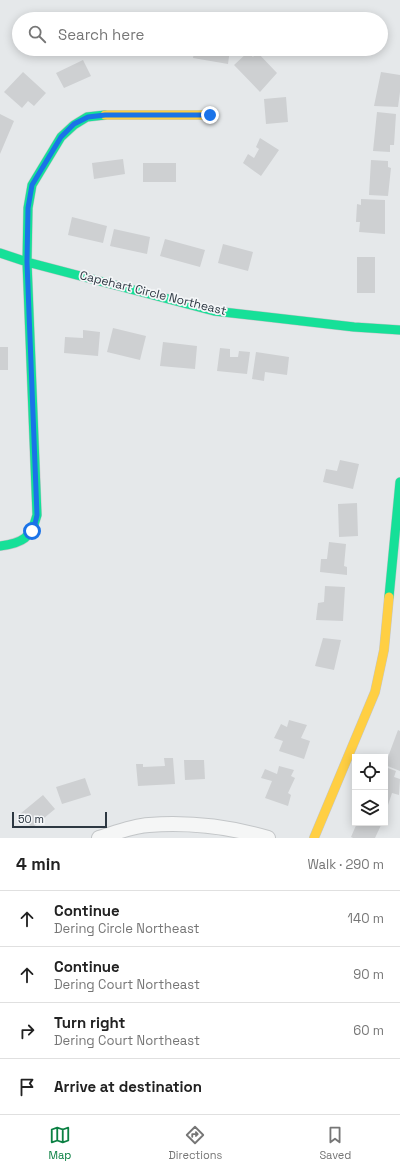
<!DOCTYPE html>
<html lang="en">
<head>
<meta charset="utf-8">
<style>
  :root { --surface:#fff; --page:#f2f2f2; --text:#222; --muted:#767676; --line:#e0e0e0; --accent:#0b8043 }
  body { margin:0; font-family:"Space Grotesk",sans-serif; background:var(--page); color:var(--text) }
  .controls { position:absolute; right:12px; bottom:12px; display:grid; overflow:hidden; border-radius:0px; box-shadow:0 2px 10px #0003 }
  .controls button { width:36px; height:36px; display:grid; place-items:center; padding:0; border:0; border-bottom:1px solid var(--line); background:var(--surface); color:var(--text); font:20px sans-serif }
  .scale { position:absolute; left:12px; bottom:10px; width:95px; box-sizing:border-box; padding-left:4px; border:2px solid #2d3842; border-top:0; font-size:11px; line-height:14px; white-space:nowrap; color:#2d3842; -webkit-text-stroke:3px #f4f6f8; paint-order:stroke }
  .stop { position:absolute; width:12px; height:12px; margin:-9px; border:3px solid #1a73e8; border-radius:50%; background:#fff }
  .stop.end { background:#1a73e8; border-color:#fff; box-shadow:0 1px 4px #0008 }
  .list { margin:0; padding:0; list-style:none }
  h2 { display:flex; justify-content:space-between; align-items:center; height:52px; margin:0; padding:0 16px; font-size:17px }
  h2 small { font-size:13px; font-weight:400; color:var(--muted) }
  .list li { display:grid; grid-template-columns:26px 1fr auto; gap:12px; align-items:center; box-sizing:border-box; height:56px; padding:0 16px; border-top:1px solid var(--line) }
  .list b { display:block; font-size:15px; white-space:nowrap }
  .list p { margin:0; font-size:13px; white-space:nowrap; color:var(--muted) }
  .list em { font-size:13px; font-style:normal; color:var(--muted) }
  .icon { flex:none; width:22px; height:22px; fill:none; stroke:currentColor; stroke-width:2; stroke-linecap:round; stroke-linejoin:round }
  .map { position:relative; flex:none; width:400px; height:838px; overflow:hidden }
  .search { position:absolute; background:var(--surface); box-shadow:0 2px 10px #0003; left:12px; right:12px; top:12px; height:44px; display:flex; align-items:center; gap:10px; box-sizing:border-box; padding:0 14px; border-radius:22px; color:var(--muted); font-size:15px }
  .sheet { height:276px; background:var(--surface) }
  nav { display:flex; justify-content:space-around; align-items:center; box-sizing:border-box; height:56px; border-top:1px solid var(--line); background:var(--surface); font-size:11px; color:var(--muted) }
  nav a { display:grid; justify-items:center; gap:2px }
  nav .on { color:var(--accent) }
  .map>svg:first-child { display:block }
</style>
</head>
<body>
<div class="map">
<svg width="400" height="838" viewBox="0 0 400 838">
  <rect width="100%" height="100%" fill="#e5e8ea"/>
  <path fill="#ced0d2" d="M189,49H230L228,64L193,58L194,53L188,52Z
    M248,52L253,57L257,52L277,73L260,92L234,65Z
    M83,60L91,76L64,88L56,73Z
    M23,72L46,93L34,106L28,101L22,108L4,92Z
    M381,72L400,75V92L398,107L374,106Z
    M286,97L288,122L266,124L264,99Z
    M377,112L396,114L394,145H390V152L373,151Z
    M0,114L14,121L0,154Z
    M260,138L279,150L261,176L243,163L248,154L254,158L259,149L256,147Z
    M123,159L125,174L94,179L92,163Z
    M371,160L388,161V167L391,168L388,196L369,195Z
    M143,163H176V182H143Z
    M361,199L385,200V234L359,232L360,222H356L357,204L361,205Z
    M72,217L107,226L103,243L68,235Z
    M114,229L150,237L147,254L110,246Z
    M165,239L205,250L200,267L160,256Z
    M223,244L253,252L248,271L218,263Z
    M357,257H375V293H357Z
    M113,328L146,336L140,360L107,352Z
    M83,330L100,332L98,356L64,353L65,337L83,338Z
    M163,342L197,346L195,369L160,366Z
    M0,347H8V370H0Z
    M220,348L230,349V357H238L239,351L250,352L247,374L217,371Z
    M256,352L289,357L287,375L265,372L264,381L252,379Z
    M340,460L359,464L353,489L323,482L326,469L337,471Z
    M357,503L358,536L339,537L338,504Z
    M329,542L346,544L344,566L347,567V575L320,572L321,559H327Z
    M325,586L345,587L343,621L316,620L318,603L324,602Z
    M323,638L341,640L334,670L315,666Z
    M289,720L307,725L301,738L310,741L304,759L279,751L283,741L274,738L281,724L287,727Z
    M398,730L400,731V771L385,765Z
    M164,758H173L175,784L138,786L136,764H143V767L165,766Z
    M184,760H204L205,779L185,780Z
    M279,766L294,770L291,776L295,778L288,793L291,795L288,806L265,798L272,781L261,778L265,769L277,774Z
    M385,767L396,771L394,777L400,779L399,795L392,793L388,805L385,804Z
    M85,778L91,795L62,804L56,787Z
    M43,795L55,809L32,828L20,814Z
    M357,823H364L369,825L370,823H382L375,838H353L351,837Z"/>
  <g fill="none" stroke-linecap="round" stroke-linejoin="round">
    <defs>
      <path id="street" d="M99,838C115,833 132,826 149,825C189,822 230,827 268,838"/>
      <path id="fast" d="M0,253L27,262L214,311L354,327L400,330
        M0,546C23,543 31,538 37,515L27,262L28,208L32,185L61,137L74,125L87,117L105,115
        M389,597L400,482"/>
      <path id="slow" d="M105,115H210
        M314,838L375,692L384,650L389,597"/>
    </defs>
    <use href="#street" stroke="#c3c6c8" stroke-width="16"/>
    <use href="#fast" stroke="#c3c6c8" stroke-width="10"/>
    <use href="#slow" stroke="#c3c6c8" stroke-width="10"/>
    <use href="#street" stroke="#f5f6f6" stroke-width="14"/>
    <use href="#fast" stroke="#16e098" stroke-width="9"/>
    <use href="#slow" stroke="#ffcf43" stroke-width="9"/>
  </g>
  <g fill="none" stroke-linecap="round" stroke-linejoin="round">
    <path stroke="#1a73e8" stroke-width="5" d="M32,531L35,524L37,515L27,262L28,208L32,185L61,137L74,124L88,117L105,115H210"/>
  </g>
  <g text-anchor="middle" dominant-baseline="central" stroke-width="3.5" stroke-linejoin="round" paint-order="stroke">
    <g font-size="12" fill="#2d3842" stroke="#f4f6f8">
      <text transform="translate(153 293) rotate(14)">Capehart Circle Northeast</text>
    </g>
  </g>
</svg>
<div class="controls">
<button><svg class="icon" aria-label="locate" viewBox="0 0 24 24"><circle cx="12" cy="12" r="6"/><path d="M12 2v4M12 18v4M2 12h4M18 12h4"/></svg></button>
<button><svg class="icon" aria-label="layers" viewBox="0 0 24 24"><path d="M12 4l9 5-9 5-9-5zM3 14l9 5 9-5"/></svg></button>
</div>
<div class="scale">50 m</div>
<div class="stop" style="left:32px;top:531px"></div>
<div class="stop end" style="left:210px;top:115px"></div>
<div class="search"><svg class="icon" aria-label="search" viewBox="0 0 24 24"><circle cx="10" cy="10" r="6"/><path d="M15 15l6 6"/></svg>Search here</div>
</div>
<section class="sheet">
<h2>4 min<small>Walk · 290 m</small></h2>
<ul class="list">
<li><svg class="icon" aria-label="ahead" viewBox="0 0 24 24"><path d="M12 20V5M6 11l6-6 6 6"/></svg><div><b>Continue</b><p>Dering Circle Northeast</p></div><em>140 m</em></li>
<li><svg class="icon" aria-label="ahead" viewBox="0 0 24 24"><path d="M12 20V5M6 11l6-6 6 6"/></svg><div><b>Continue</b><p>Dering Court Northeast</p></div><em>90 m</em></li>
<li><svg class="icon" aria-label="right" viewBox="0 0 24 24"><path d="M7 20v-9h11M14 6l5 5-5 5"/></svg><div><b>Turn right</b><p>Dering Court Northeast</p></div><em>60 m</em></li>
<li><svg class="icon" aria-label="arrive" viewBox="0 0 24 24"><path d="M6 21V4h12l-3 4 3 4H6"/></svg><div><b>Arrive at destination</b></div></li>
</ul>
</section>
<nav>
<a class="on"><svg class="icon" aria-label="map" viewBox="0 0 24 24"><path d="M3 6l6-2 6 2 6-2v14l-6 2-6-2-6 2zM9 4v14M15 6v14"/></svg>Map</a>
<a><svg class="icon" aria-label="directions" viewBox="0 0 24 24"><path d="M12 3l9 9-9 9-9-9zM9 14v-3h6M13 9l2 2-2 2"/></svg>Directions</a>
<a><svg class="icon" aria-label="saved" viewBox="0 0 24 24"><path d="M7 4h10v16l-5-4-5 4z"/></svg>Saved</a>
</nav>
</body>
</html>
